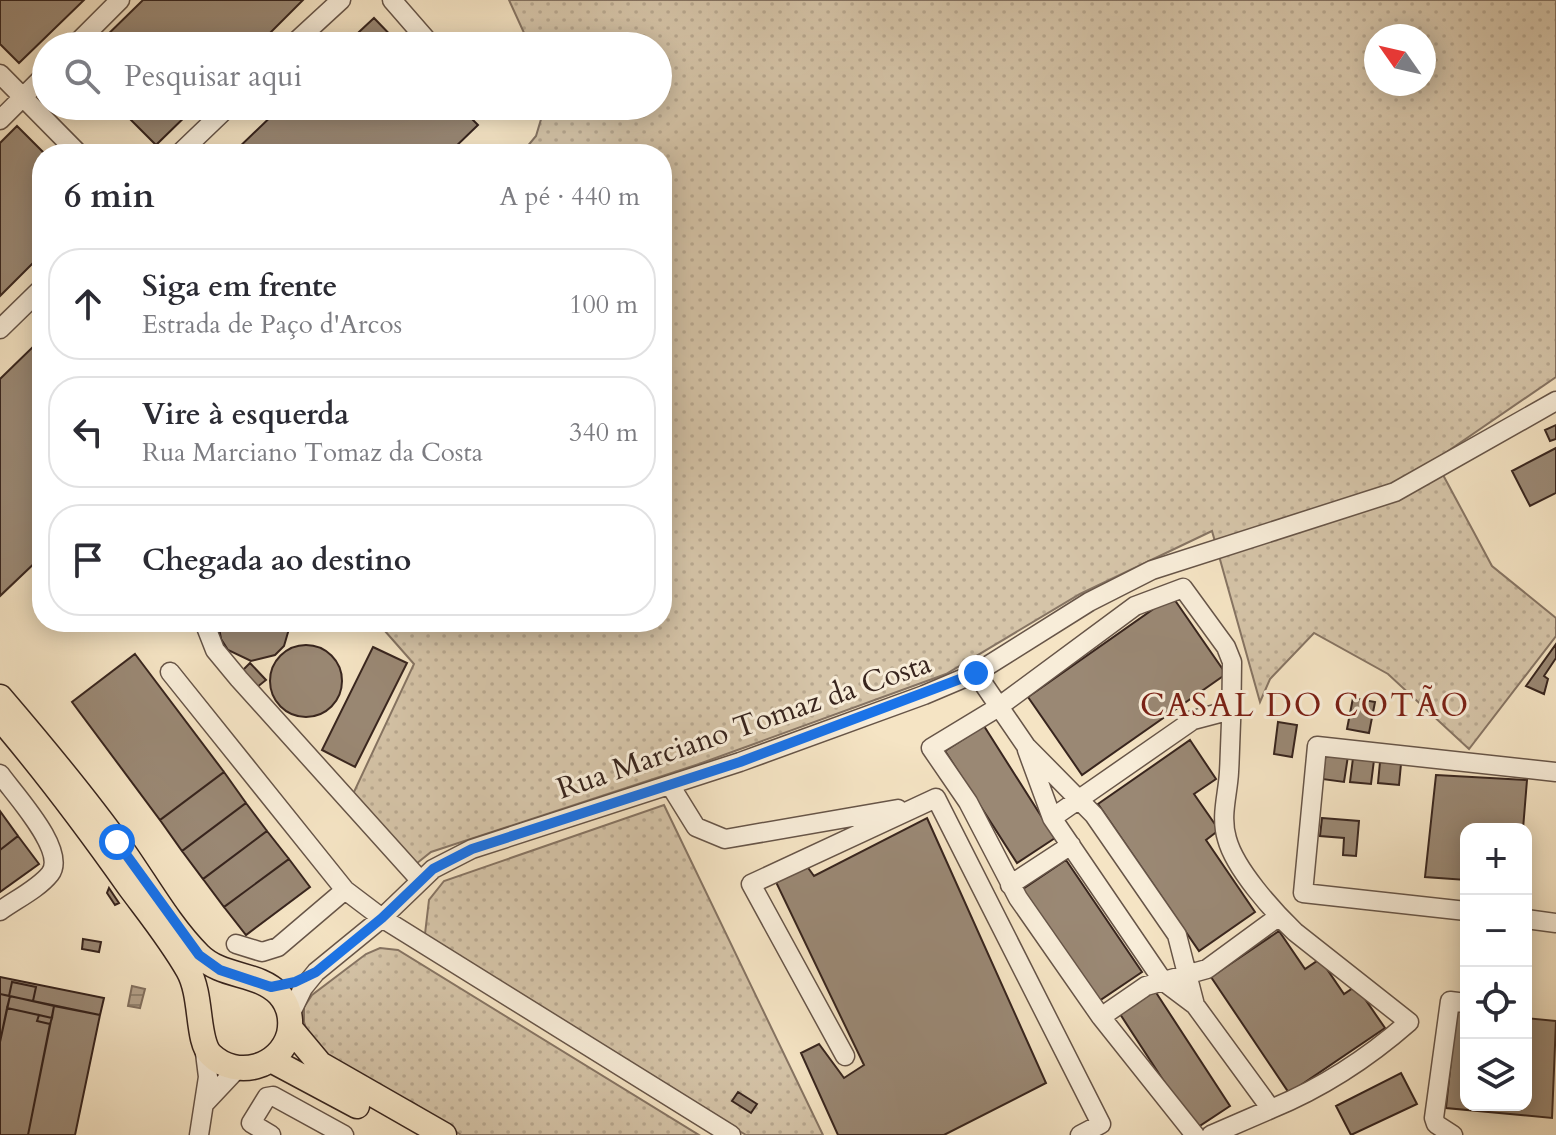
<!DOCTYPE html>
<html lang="pt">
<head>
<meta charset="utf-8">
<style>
  :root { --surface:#fff; --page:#f7f7f7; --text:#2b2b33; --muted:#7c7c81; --line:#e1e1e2 }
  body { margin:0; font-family:Cardo,serif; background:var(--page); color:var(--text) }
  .controls { position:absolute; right:24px; bottom:24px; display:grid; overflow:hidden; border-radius:16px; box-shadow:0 4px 20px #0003 }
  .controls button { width:72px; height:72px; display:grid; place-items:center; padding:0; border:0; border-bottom:2px solid var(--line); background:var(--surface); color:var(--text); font:40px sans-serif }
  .compass { position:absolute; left:1364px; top:24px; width:72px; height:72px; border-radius:50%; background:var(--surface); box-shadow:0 4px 20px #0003; rotate:304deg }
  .stop { position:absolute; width:24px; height:24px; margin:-18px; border:6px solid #1a73e8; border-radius:50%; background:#fff }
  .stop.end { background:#1a73e8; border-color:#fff; box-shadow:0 2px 8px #0008 }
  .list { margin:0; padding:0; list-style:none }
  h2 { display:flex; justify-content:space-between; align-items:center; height:104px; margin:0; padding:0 32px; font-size:34px }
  h2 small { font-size:26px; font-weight:400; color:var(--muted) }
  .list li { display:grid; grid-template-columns:52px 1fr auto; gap:24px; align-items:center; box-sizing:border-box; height:112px; margin:0 16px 16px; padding:0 16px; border:2px solid var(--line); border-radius:32px }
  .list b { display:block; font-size:30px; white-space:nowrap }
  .list p { margin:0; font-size:26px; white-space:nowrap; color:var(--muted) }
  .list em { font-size:26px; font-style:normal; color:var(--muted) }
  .icon { flex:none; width:44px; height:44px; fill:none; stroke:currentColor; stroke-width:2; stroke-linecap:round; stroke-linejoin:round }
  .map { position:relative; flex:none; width:1556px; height:1135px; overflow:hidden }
  .search { position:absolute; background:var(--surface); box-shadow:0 4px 20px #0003; left:32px; top:32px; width:640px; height:88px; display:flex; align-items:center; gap:20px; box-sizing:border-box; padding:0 28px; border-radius:44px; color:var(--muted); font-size:30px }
  .panel { position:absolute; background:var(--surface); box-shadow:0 4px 20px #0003; left:32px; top:144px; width:640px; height:488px; border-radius:32px }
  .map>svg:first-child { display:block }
</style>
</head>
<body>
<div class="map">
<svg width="1556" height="1135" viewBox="0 0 1556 1135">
  <defs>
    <pattern id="grass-dots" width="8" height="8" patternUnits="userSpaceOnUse" patternTransform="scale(2)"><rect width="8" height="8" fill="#d5c4a8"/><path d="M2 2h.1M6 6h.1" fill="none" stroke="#b8a890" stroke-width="1.8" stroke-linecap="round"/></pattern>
    <pattern id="water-rules" width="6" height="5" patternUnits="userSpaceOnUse" patternTransform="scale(2)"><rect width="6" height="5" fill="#b5a38c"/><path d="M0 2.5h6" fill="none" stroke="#948572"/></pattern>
  </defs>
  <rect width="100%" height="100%" fill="#f5e4c4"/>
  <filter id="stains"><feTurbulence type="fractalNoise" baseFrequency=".0025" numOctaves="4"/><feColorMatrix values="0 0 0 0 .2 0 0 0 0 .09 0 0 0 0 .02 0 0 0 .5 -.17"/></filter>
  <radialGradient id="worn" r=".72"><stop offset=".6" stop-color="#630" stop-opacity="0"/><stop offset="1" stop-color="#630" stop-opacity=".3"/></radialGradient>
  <path fill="url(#grass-dots)" stroke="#867463" stroke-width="2" fill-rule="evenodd" d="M509,0H1556V377L1435,460L1492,566L1556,618V636L1469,749L1388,674L1314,633L1270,679L1260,702L1212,531L1080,594L946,674L699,764L431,852L416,864L353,794L414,664L377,622H662V154H521L536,136L545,106H658V46H530ZM1376,36H1424V84H1376Z
    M664,805L823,1135H746L437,947L425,934L429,900L444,881Z
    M380,948L398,950L699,1135H461L412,1102L384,1092L323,1056L310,1040L304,1022V1007L312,995L366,954Z"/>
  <path fill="url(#water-rules)" stroke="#837160" stroke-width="2" d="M132,986L145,989L140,1008L128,1006Z"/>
  <path fill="#9a8874" stroke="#38251e" stroke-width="2" d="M0,0H84L19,63L0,44Z
    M143,0H303L257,46H96Z
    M374,18L401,46H344Z
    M117,106H196L156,145Z
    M282,106H459L478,125L448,154H232Z
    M17,126L45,154L42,254L0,296V143Z
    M42,338V556L0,596V379Z
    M1556,425V439L1550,441L1545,430Z
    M1556,448V493L1530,506L1512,471Z
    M1172,596L1226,674L1082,775L1028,697Z
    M218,622H291L284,646L275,655L251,661L228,650L221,639Z
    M1556,644V658L1544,676L1548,679L1544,694L1526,686Z
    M270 681a36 36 0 1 1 72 0a36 36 0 1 1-72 0Z
    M373,647L407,663L355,767L322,750Z
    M135,654L224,772L160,820L72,702Z
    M250,663L266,680L256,688L241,672Z
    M1353,698L1375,702L1369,733L1347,729Z
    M1278,722L1297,725L1292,757L1274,754Z
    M984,726L1055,838L1017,863L945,751Z
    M1190,740L1216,779L1194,794L1219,830L1206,840L1255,912L1199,951L1098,804Z
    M1326,753L1348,756L1344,782L1322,779Z
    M1353,758L1374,760L1371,784L1350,782Z
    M1380,762L1401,764L1399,785L1378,783Z
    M224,772L246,803L182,851L160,820Z
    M1436,775L1527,780L1523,829H1466V880L1425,877Z
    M246,803L267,831L203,879L182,851Z
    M0,811L18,836L0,850Z
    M927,818L1046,1083L944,1135H838L801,1053L819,1044L844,1078L864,1065L775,880L806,865L814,876Z
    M1322,818L1359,821L1356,856L1343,855L1344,838L1320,836Z
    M267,831L289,859L224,907L203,879Z
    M18,836L39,864L0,892V850Z
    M289,859L310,887L246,935L224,907Z
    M1066,860L1142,972L1096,1003L1020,891Z
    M109,888L119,903L115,905L107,893Z
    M1279,931L1305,969L1320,959L1344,994L1356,986L1385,1028L1289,1093L1211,977Z
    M83,939L101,942L99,952L82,949Z
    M0,977L104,998L100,1015L33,1001L36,987L12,982L9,996L0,994Z
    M12,982L36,987L33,1001L9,996Z
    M1155,991L1230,1106L1195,1129L1120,1014Z
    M0,994L10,996L0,1042Z
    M10,996L54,1006L52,1018L7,1008Z
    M54,1006L100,1015L75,1135H28Z
    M7,1008L39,1015L37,1021L50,1024L28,1135H0V1042Z
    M1456,1011L1466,1012V1105H1526V1018L1556,1021L1552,1118L1446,1108Z
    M39,1015L52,1018L50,1024L37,1021Z
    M1401,1073L1417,1104L1351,1135L1336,1106Z
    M738,1092L757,1104L751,1113L732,1101Z"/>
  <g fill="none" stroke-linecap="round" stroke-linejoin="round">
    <defs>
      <path id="minor" d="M392,0L432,46
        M74,46L120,0
        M291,46L341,0
        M0,74L79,154
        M0,120L46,74
        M179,154L229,106
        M0,329L42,288
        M204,622L215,650L239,679L420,880
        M170,672L345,890L382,918L731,1135
        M976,673L1026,746L1094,815L1177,935L1195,1005L1271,1109C1322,1088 1368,1058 1409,1022L1295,932C1273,911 1235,869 1227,839C1220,816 1228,794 1229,772C1231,735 1232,698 1232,662L1226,647L1183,588L1135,606L997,708L931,748L968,802L1018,898L1101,1017L1146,986L1207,969L1278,917
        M1027,750L1052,818
        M0,774C14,794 68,851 50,874C38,889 15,900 0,911
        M670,785L696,827L725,839L898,809
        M1010,885L1071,845
        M1466,911L1303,893L1317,746L1556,772
        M1526,919L1556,923
        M236,944L262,952L278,947L345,890
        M1195,1005L1163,981L1052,818L1193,720L1231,710
        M290,1015L303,988L316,972L382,918L433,869L472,849L740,762L924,695L976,673L1089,602L1152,570L1395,492L1556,401
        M1101,1017L1195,1135
        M845,1056L751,884L936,798L1101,1124L1080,1135
        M206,1102L238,1068
        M199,1135L208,1077L204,1045
        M271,1135L251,1123L267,1097L273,1096L344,1135
        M1211,1135L1271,1109
        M1453,1135L1436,1124L1434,1118L1450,1001L1466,1003"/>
      <path id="major" d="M0,697C42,746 83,795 121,848C146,883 169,925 199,955C222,978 258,972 279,994C289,1005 292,1020 289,1034C280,1067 237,1080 211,1055C196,1041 203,996 188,970C171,940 149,913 129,886C88,828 46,772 0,718
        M290,1028L320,1064L444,1135
        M271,1060L357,1106"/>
    </defs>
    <use href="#minor" stroke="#675548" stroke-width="21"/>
    <use href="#major" stroke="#38251e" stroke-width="27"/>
    <use href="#minor" stroke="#f8edd9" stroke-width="18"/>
    <use href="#major" stroke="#f5e4c4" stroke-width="24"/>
  </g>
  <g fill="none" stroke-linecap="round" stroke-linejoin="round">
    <path stroke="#1a73e8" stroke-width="10" d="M117,842L199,955L220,970L271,987L295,982L316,972L382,918L433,869L472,849L740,762L976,673"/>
  </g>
  <g text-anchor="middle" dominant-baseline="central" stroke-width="6" stroke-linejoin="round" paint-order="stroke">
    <g font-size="30" fill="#38251e" stroke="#f8edd9">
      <text transform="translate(744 726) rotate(-19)">Rua Marciano Tomaz da Costa</text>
    </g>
    <g font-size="32" letter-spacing="2" fill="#7a1f14" stroke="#f8edd9">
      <text x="1305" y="706">CASAL DO COTÃO</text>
    </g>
  </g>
  <rect width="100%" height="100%" filter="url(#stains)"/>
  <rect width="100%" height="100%" fill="url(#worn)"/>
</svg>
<div class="controls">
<button>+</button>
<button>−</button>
<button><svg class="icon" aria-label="locate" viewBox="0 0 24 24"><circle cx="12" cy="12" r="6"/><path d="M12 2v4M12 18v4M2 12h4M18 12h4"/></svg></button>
<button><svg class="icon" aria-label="layers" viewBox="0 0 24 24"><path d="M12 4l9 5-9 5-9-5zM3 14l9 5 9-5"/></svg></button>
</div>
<svg class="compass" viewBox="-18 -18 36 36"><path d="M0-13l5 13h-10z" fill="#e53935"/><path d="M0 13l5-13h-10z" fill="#7c7c81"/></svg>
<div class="stop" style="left:117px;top:842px"></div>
<div class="stop end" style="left:976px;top:673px"></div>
<div class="search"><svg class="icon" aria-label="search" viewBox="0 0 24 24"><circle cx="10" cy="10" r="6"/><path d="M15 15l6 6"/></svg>Pesquisar aqui</div>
<section class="panel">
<h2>6 min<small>A pé · 440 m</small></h2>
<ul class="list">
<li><svg class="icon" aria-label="ahead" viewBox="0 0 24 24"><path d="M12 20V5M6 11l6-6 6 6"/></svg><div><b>Siga em frente</b><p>Estrada de Paço d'Arcos</p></div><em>100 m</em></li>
<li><svg class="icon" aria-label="left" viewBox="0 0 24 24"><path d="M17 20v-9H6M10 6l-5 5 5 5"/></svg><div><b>Vire à esquerda</b><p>Rua Marciano Tomaz da Costa</p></div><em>340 m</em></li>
<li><svg class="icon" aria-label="arrive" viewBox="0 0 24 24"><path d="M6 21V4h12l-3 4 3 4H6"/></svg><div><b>Chegada ao destino</b></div></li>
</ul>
</section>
</div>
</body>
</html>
